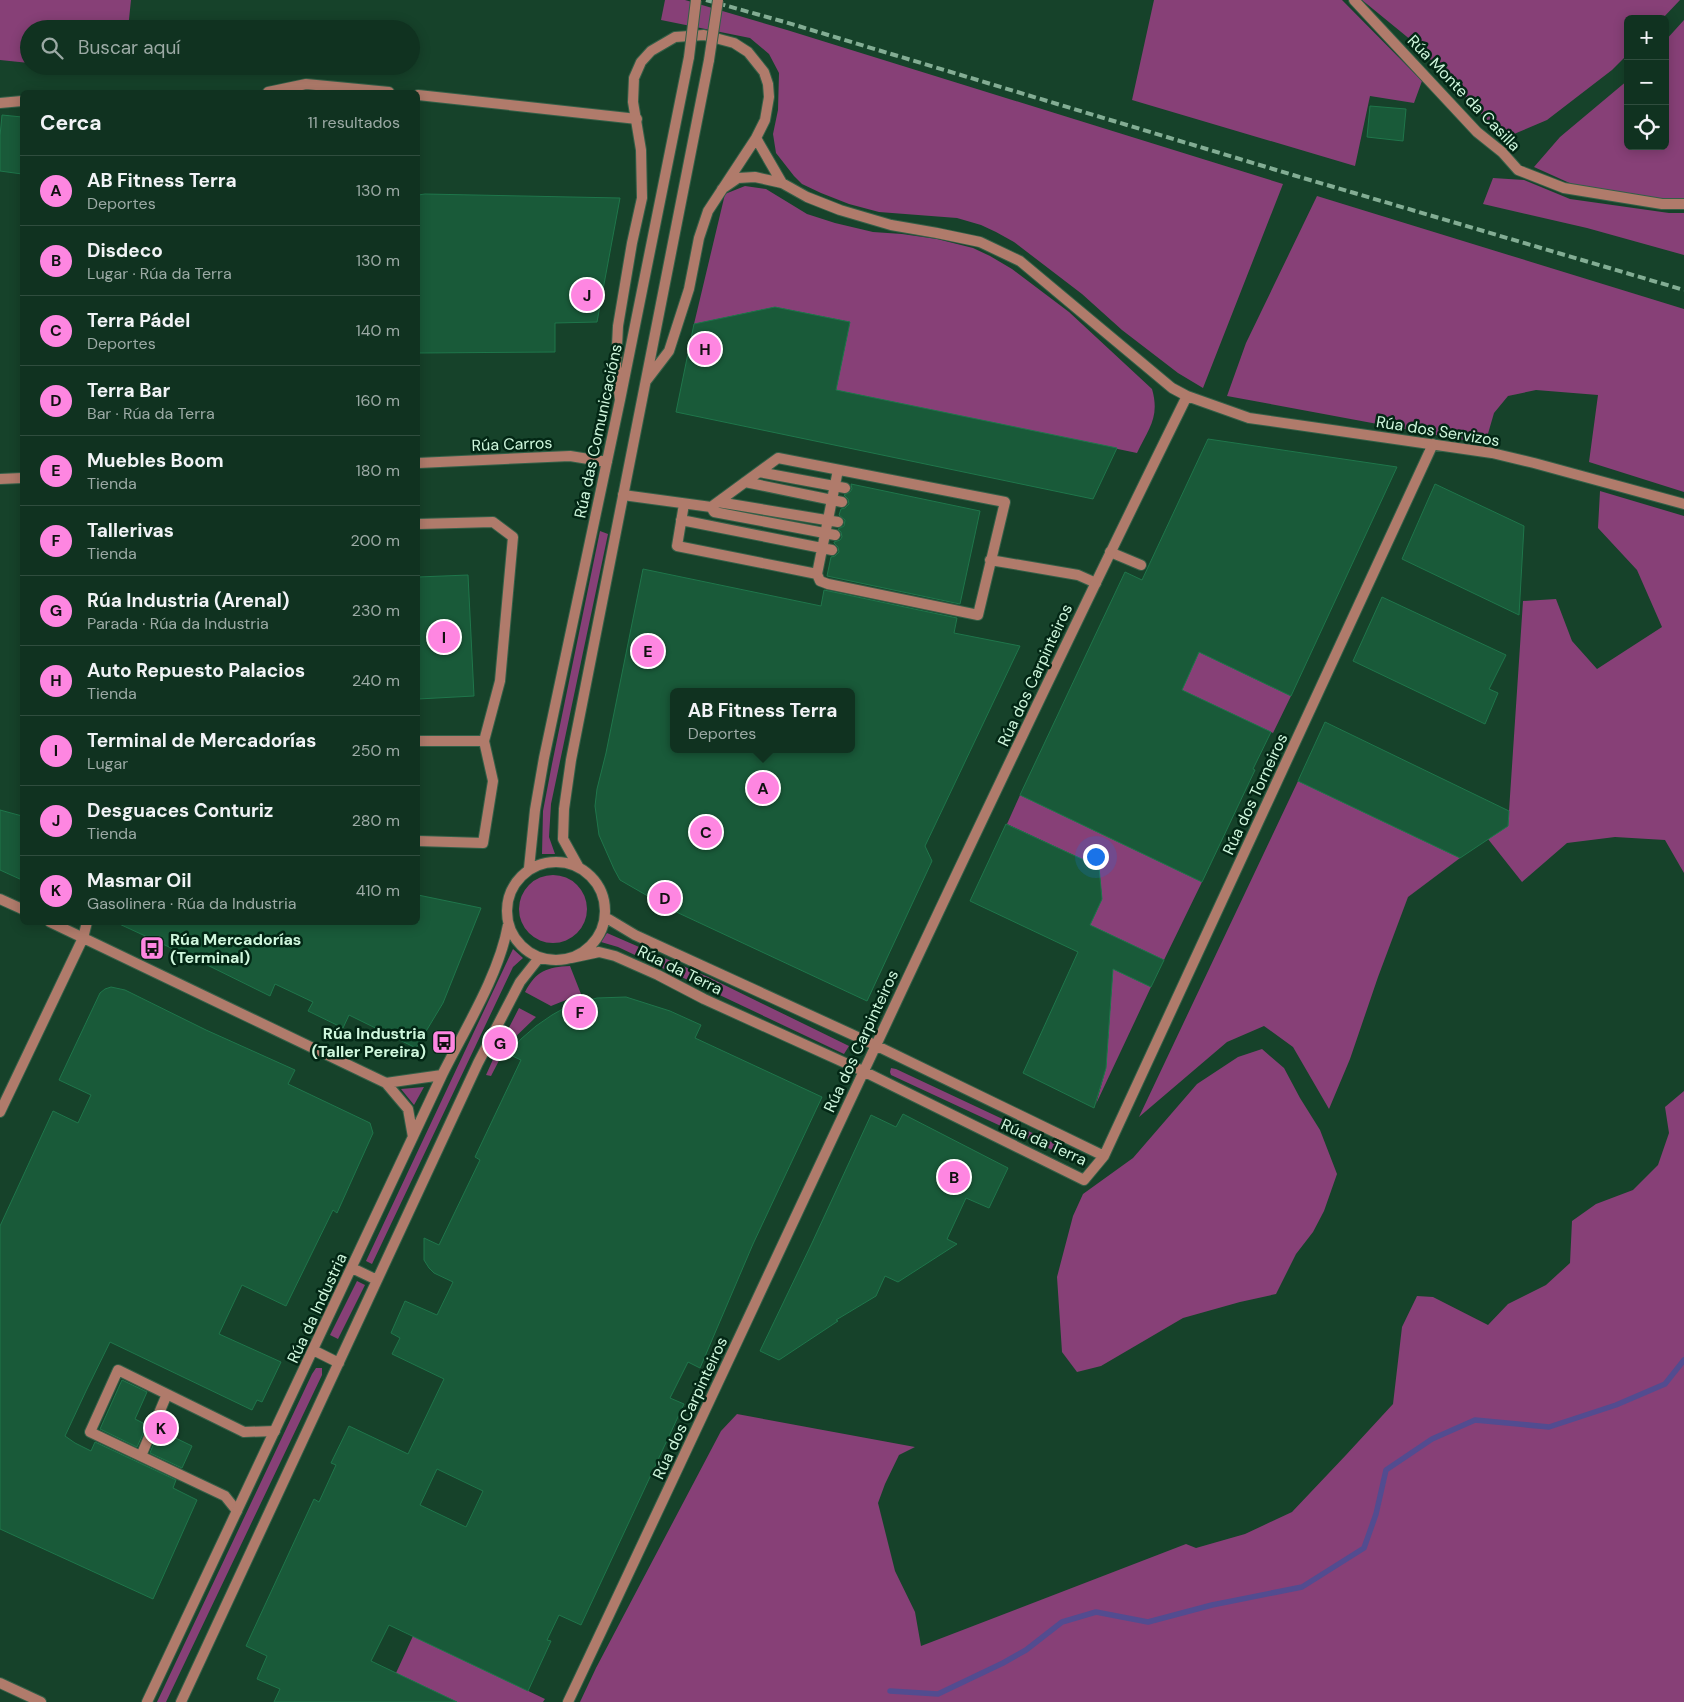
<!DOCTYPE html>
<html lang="es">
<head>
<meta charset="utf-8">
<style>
  :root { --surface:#103220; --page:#193a29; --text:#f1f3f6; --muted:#9caaa5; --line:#304d3e; --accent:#fe86e1 }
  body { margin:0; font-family:"DM Sans",sans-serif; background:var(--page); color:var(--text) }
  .controls { position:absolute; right:15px; top:15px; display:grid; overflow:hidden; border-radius:8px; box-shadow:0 2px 12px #0003 }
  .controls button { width:45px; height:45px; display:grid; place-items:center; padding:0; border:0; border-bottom:1px solid var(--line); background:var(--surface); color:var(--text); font:25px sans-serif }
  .you { position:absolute; left:1095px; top:856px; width:18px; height:18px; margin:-12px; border:4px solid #fff; border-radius:50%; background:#1a73e8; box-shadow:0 0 0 8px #1a73e833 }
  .badge { display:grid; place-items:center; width:32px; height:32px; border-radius:50%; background:var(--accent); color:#111; font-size:16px; font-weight:700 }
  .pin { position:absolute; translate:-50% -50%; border:2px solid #fff; box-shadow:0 1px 5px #0006 }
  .popup { position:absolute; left:670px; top:688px; width:185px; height:65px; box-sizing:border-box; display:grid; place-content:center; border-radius:8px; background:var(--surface); filter:drop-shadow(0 1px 4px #0005); font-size:16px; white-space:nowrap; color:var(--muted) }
  .popup b { font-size:19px; color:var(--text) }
  .popup::after { content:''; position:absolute; left:50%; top:100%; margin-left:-10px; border:10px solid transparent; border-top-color:var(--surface) }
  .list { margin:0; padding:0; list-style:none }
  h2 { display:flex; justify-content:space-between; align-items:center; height:65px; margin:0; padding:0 20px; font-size:21px }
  h2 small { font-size:16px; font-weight:400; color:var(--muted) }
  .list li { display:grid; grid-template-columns:32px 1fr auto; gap:15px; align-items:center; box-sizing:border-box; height:70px; padding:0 20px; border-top:1px solid var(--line) }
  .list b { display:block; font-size:19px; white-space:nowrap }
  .list p { margin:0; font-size:16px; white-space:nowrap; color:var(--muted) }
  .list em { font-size:16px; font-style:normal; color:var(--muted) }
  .icon { flex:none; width:28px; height:28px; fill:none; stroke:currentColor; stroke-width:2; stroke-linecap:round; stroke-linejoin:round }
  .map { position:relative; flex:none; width:1684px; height:1702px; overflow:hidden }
  .search { position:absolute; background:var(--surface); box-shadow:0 2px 12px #0003; left:20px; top:20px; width:400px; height:55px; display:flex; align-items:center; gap:12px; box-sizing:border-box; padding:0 18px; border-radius:28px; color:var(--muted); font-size:19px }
  .panel { position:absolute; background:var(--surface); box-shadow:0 2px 12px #0003; left:20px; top:90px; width:400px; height:835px; border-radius:8px }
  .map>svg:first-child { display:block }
</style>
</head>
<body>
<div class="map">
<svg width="1684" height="1702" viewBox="0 0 1684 1702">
  <rect width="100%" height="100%" fill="#16422a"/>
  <path fill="#874077" d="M0,0H131L128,29H29V63L0,60Z
    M665,0H685L787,30L1283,184L1203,388L1178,373L1122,330L1082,294L1014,242L996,232L981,225L957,218L879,212L849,204L821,193L802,184L794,176L776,153L773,134L778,110L779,73L769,54L750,38L661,20Z
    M1154,0H1342L1422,81L1414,103L1370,96L1355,166L1132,100Z
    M1362,0H1680L1662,19H1628V54L1612,70L1547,120L1514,134H1500L1417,45Z
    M1684,20V201H1664L1574,185L1534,167L1560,137L1628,80V146H1665V41Z
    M1493,178L1524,180L1570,199L1669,213H1684V255L1587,228L1483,204Z
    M745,186L766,189L807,214L835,223L873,232L902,234L937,239L973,248L990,256L1012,269L1069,312L1152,389C1160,417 1149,428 1137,453L836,390L850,322L775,307L694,324L725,194Z
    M1317,196L1684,309V492L1589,462L1598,395L1536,390L1508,396L1494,413L1485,444L1227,396L1246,343Z
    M1600,491L1684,516V873L1665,840L1615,837L1567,843L1522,882L1488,839L1508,826L1523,601L1556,599L1572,641L1597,669L1662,627L1637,570L1598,528Z
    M600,531L608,534L551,804L549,837L555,854H542L543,811L552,764Z
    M1199,652L1291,696L1273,733L1182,690Z
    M1298,781L1460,858L1408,897L1378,977L1350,1059L1329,1109L1293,1047L1264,1026L1227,1042L1139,1117Z
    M1020,795L1202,882L1164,960L1090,925L1102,899L1099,867L1007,824Z
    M519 909a34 34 0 1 1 68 0a34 34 0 1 1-68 0Z
    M607,933L708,977L849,1046L844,1054L618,947L601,942Z
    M513,949L523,958L513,967L372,1264L366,1261Z
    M570,966L581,994L551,1006L525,992C536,971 547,967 570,966Z
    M1113,969L1151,987L1096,1104L1106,1068Z
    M519,1008L536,1017L507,1045L491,1076L486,1075L495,1055Z
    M1262,1049L1284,1068L1300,1098L1320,1130L1337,1174L1324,1211L1313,1232L1296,1254L1276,1294L1240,1302L1183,1318L1101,1366L1077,1372L1062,1352L1057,1277L1073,1216L1083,1194L1133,1158L1197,1084L1238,1057Z
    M891,1068L896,1069L1077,1154L1074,1160L891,1075L890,1072Z
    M424,1087L414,1105L401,1089Z
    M1684,1091V1702H580L596,1668L721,1431L737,1414L915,1447L899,1455L885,1484L878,1503L895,1571L915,1612L921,1646L1186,1544L1196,1548L1245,1534L1292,1512L1346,1455L1393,1404L1402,1327L1417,1296L1433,1297L1488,1325L1508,1304L1546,1285L1570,1263L1572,1221L1596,1204L1633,1190L1658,1165L1669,1133L1665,1107Z
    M357,1281L365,1285L338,1339L330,1335Z
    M316,1368H322V1375L166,1702H157L312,1374Z
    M413,1636L545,1699L543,1702H457L396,1673Z"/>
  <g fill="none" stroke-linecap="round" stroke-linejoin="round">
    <path stroke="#524c90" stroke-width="5.5" d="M890,1691L938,1694L1003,1663L1026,1650L1062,1622L1096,1612L1148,1622L1212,1605L1302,1587L1364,1548L1376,1514L1386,1470L1432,1439L1475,1420L1549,1427L1616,1405L1665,1384L1684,1360"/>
  </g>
  <path fill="#195a39" stroke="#1f764b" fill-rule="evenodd" d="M1370,106L1406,109L1403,141L1367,137Z
    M2,115L22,117V174L0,171V136Z
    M425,194L620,198L597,322L555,323V352L418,353V195Z
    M775,307L850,322L836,390L1117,448L1093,499L676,412L694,324Z
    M1208,439L1397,467L1291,696L1199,652L1182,690L1271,732L1253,769L1255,770L1202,882L1020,795L1125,572L1142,580Z
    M851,484L980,511L960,604L827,576L831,557L835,556L839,552L838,547L834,543V542L840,540L842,537L841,532L838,529L844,526L845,520L839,515L841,509L845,508L849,504L848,499L844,495L850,492L852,489Z
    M1435,484L1524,526L1519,615L1402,559Z
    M643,569L821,606L824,590L957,618L954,633L1020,646L925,846L932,861L867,1001L672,910L620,880L614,869L599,835L595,806L597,789L606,753ZM674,692H852V749H674Z
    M468,575L474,696L418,699V577Z
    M1382,597L1506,655L1489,689L1498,693L1485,724L1353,661Z
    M1325,722L1509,811L1508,826L1460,858L1298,781Z
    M0,810L22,816V880L0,870Z
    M1006,824L1099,867L1102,899L1090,925L1164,960L1151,987L1113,969L1106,1068L1094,1108L1023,1073L1078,952L970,901Z
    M418,895L481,908L443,1003L416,1048L349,1015L343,1028L308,1011L313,1002L275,984L270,996L195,959L115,922H418Z
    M111,987L125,990L206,1030L295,1070L288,1084L370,1123L373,1133L337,1213L333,1210L286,1306L242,1285L219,1334L281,1362L262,1402L257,1400L252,1410L110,1342L86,1391L65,1436L75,1443L91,1451L95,1442L176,1480L173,1488L197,1500L153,1599L0,1529V1226L53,1111L78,1123L91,1095L59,1080L100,993L105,989Z
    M626,997L670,1011L701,1025L695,1038L822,1097L753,1244L700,1368L688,1362L670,1398L684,1404L581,1625L559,1615L547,1640L551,1641L528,1691L389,1625L371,1661L457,1702H274L280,1689L257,1679L267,1656L246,1646L314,1499L319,1502L336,1465L331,1463L349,1426L408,1454L444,1379L392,1354L400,1338L391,1333L405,1301L437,1315L453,1282L434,1273L429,1268L424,1260V1238L439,1245L480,1160L475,1157L521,1060L508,1054L521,1039L536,1026L552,1015L568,1006L597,998ZM437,1469L483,1491L466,1527L420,1505Z
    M903,1114L1008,1168L989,1208L966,1198L947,1239L957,1244L898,1282L885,1276L876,1296L836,1320L838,1321L779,1360L760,1351L812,1243L871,1115L896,1127Z
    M122,1380L147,1392L135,1419L147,1425L137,1447L100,1429Z
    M159,1430L192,1446L182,1468L150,1453Z"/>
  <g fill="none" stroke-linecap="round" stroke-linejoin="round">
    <defs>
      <path id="lane" d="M268,92L306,84L389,92
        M418,95L637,119
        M0,103L22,101
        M759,472L845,488
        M745,482L842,502
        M623,495L711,507L778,458L1005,502L978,615L828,584L820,581L817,574L838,470
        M718,502L838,522
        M684,504L677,546L817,574
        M711,507L714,512L835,535
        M681,520L832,550
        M418,524L493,522L513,537L500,681L484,741H418
        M1110,552L1141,565
        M990,560L1078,575L1096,583
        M418,841L483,843L493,781L484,741
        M83,938L87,922
        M141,1456L167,1394
        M237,1511L225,1496L90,1432L118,1370L244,1432L275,1431"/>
      <path id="street" d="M1354,0L1477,132L1502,152L1518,170L1564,188L1662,204H1684
        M756,138L782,183
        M722,189L738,178L755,177L782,183L807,197L840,210L891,225L937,233L980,242L1020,261L1172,388L1187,396L1249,418L1492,453L1534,463L1684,504
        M620,400L616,366L618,326L632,243L642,198L641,150L633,102L634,78L641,62L651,51L675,37L704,35L734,43L748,52L764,72L768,84L769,97L765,120L756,138L708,211L699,238L689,289L669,351L646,381
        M418,463L570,456L607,462
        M0,479L22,478
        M507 911a49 49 0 1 1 98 0a49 49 0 1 1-98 0Z
        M578,866L563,839L564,809L571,760L709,60
        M529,868L535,810L544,758L620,400L689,57
        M0,899L22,909
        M605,917L635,935L875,1045L1104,1156
        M50,922L386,1083L408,1109L413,1137
        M571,958L599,952L615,956L658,975L704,999L863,1071L1084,1180L1104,1156L1433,444
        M386,1083L442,1075
        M0,1112L83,938
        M352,1268L377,1280
        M313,1350L339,1363
        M0,1683L41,1702
        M147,1702L442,1075C465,1029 499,975 508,925
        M181,1702L478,1063L520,982L539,958
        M568,1702C774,1266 974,828 1187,396"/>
    </defs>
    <use href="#lane" stroke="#345f47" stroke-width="12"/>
    <use href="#street" stroke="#345f47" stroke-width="12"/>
    <use href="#lane" stroke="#b07b6b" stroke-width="10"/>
    <use href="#street" stroke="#b07b6b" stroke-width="10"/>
    <path stroke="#83ad94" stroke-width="4" stroke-dasharray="8 4" stroke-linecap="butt" d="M706,0L785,22L1293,175L1684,290"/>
    <defs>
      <path id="street-bridge" d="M689,57L696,0
        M709,60L718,0"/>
    </defs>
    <use href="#street-bridge" stroke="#345f47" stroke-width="12" stroke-linecap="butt"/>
    <use href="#street-bridge" stroke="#b07b6b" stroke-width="10"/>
  </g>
  <defs>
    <symbol id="bus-square" viewBox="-11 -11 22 22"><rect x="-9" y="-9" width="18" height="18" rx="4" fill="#fe86e1" stroke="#032715"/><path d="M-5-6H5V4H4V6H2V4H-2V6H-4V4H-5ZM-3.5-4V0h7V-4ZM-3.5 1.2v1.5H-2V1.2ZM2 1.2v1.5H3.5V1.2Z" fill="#111"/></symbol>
  </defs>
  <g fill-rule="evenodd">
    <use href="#bus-square" x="138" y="934" width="28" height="28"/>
    <use href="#bus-square" x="430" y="1028" width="28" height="28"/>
  </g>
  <g text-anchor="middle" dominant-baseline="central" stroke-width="5" stroke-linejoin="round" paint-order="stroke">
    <g font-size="16" fill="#cff7dd" stroke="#032715">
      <text transform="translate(1464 93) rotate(46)">Rúa Monte da Casilla</text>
      <text transform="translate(598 431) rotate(-78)">Rúa das Comunicacións</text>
      <text transform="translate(1438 431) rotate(9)">Rúa dos Servizos</text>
      <text transform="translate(512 444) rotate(-2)">Rúa Carros</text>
      <text transform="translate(1035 675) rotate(-65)">Rúa dos Carpinteiros</text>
      <text transform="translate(1255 794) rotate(-65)">Rúa dos Torneiros</text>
      <text transform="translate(680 970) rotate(26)">Rúa da Terra</text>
      <text transform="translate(861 1041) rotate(-65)">Rúa dos Carpinteiros</text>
      <text transform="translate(1044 1142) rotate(24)">Rúa da Terra</text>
      <text transform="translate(317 1308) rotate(-65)">Rúa da Industria</text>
      <text transform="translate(690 1408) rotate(-65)">Rúa dos Carpinteiros</text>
    </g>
    <g font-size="16" font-weight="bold" fill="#cff7dd" stroke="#032715" text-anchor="start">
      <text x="170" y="939">Rúa Mercadorías<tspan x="170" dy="18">(Terminal)</tspan></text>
      <text x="426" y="1033" text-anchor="end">Rúa Industria<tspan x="426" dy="18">(Taller Pereira)</tspan></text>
    </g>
  </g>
</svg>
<div class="controls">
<button>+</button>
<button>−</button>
<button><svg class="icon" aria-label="locate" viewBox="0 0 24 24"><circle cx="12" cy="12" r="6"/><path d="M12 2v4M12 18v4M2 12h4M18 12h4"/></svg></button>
</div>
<div class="you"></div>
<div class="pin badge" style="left:763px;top:788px">A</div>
<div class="popup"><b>AB Fitness Terra</b>Deportes</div>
<div class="pin badge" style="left:954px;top:1177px">B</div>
<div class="pin badge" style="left:706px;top:832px">C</div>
<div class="pin badge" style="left:665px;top:898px">D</div>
<div class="pin badge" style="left:648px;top:651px">E</div>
<div class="pin badge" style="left:580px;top:1012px">F</div>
<div class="pin badge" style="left:500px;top:1043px">G</div>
<div class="pin badge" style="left:705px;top:349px">H</div>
<div class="pin badge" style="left:444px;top:637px">I</div>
<div class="pin badge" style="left:587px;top:295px">J</div>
<div class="pin badge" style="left:161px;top:1428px">K</div>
<div class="search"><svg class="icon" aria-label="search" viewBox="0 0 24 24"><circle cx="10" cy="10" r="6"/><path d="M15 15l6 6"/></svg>Buscar aquí</div>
<section class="panel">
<h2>Cerca<small>11 resultados</small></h2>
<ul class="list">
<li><span class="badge">A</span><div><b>AB Fitness Terra</b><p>Deportes</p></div><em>130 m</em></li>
<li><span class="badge">B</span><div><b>Disdeco</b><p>Lugar · Rúa da Terra</p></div><em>130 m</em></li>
<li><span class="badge">C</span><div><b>Terra Pádel</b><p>Deportes</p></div><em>140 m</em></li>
<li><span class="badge">D</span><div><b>Terra Bar</b><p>Bar · Rúa da Terra</p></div><em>160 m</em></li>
<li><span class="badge">E</span><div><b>Muebles Boom</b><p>Tienda</p></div><em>180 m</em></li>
<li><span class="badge">F</span><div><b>Tallerivas</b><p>Tienda</p></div><em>200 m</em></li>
<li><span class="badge">G</span><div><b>Rúa Industria (Arenal)</b><p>Parada · Rúa da Industria</p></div><em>230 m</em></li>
<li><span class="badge">H</span><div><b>Auto Repuesto Palacios</b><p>Tienda</p></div><em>240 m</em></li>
<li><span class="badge">I</span><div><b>Terminal de Mercadorías</b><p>Lugar</p></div><em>250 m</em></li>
<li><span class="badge">J</span><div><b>Desguaces Conturiz</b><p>Tienda</p></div><em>280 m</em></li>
<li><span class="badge">K</span><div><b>Masmar Oil</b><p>Gasolinera · Rúa da Industria</p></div><em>410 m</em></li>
</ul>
</section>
</div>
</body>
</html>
